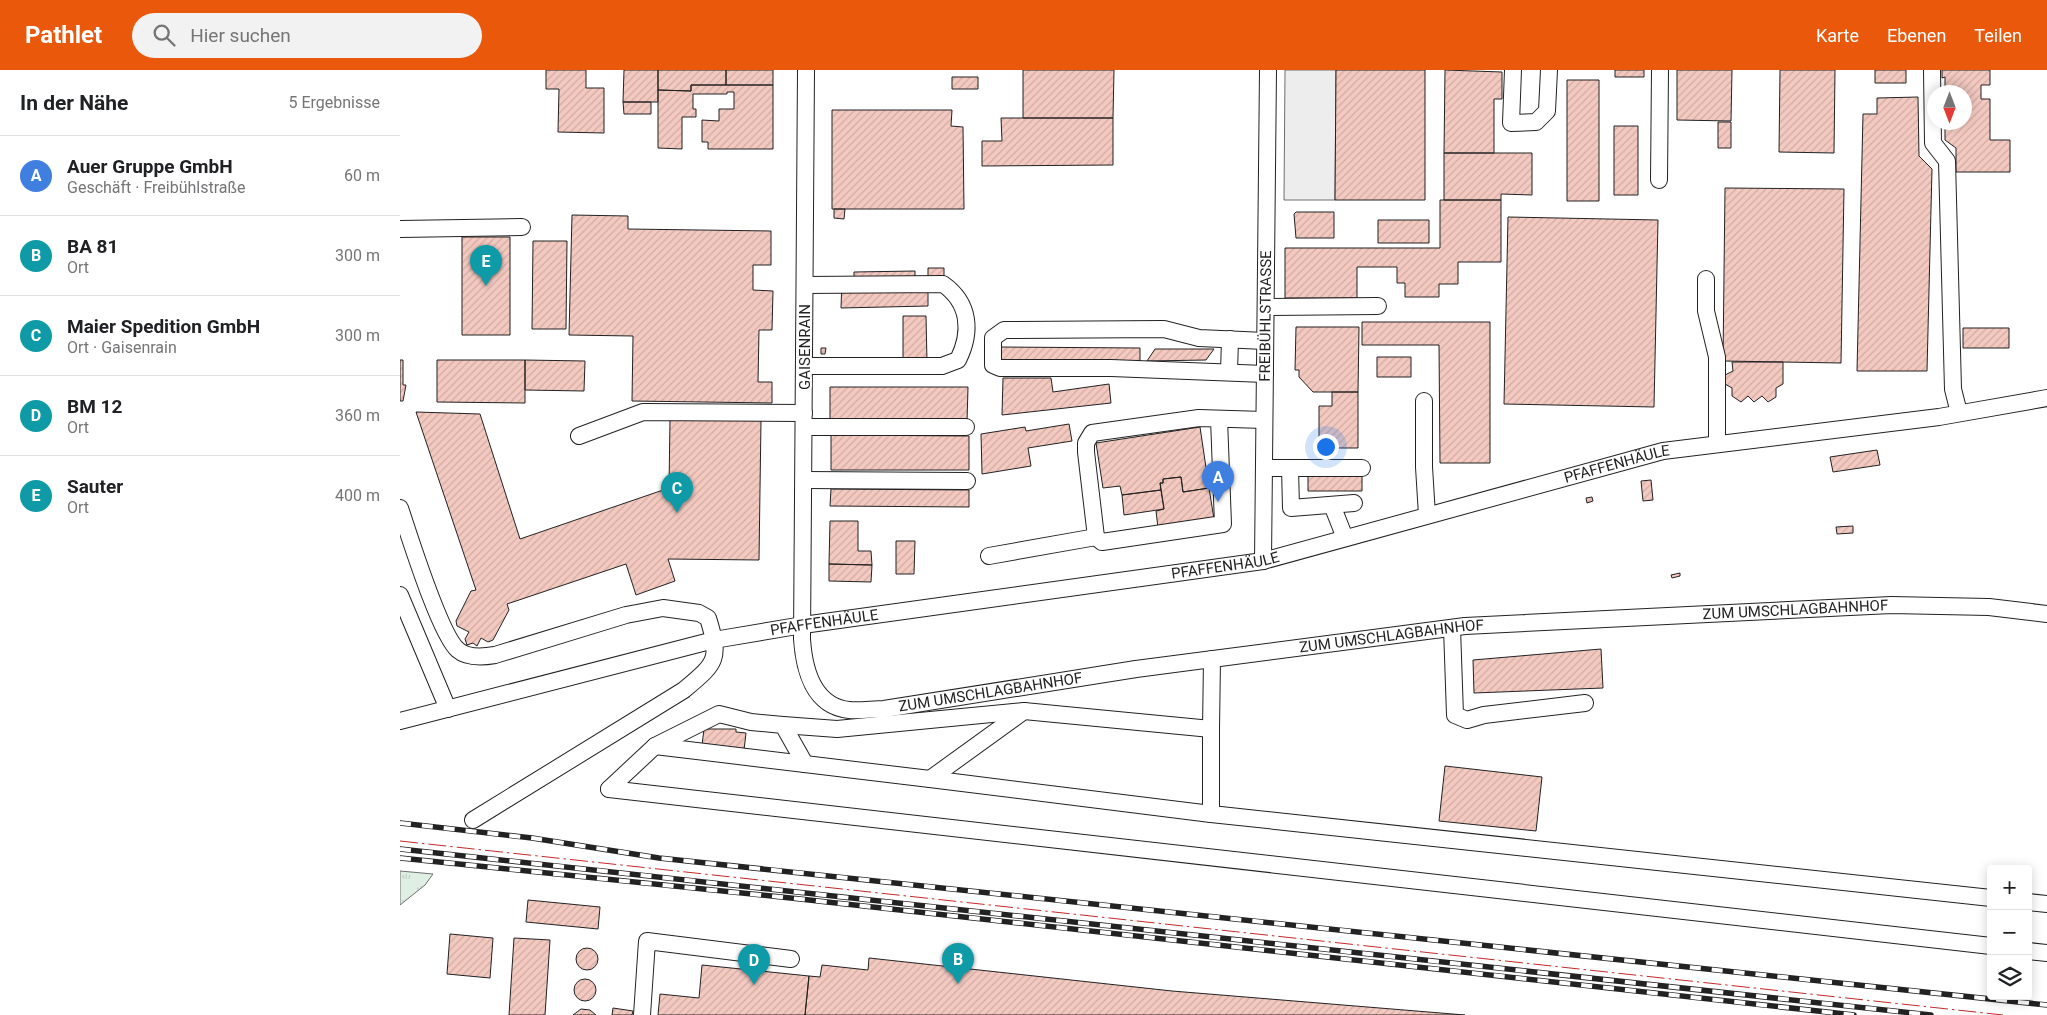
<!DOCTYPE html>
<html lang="de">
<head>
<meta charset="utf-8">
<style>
  :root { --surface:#fff; --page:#f2f2f2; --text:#202124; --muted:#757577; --line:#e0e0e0; --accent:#ea580c }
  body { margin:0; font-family:Roboto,sans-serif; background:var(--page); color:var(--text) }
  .controls { position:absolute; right:15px; bottom:15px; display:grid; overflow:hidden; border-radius:5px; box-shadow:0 2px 12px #0003 }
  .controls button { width:45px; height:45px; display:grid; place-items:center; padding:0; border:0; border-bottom:1px solid var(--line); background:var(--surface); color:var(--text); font:25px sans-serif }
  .compass { position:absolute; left:1527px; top:15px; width:45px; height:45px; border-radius:50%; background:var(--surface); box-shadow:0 2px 12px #0003; rotate:180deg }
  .you { position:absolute; left:925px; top:376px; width:18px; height:18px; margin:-12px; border:4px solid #fff; border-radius:50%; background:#1a73e8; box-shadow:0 0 0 8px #1a73e833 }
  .badge { display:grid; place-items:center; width:32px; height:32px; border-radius:50%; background:var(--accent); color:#fff; font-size:16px; font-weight:700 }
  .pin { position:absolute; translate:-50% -41px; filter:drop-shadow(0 1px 2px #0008) }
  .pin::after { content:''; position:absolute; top:26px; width:18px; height:15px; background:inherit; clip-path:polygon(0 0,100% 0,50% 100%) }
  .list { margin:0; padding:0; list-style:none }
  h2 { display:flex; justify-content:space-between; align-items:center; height:65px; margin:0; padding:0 20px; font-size:21px }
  h2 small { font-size:16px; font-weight:400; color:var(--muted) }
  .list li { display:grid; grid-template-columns:32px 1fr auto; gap:15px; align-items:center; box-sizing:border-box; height:80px; padding:0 20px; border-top:1px solid var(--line) }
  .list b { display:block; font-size:19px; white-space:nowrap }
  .list p { margin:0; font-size:16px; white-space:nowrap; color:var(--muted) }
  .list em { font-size:16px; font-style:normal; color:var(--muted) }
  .icon { flex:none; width:28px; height:28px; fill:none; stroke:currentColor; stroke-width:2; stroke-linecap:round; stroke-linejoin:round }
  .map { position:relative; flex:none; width:1647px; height:945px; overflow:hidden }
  header { display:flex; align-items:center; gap:30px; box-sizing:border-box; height:70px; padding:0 25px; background:var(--accent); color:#fff }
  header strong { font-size:24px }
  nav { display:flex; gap:28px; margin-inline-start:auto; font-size:18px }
  .search { width:350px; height:45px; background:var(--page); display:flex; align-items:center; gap:12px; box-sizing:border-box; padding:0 18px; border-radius:28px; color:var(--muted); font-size:19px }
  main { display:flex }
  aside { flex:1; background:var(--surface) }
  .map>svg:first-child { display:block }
</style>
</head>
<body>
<header>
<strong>Pathlet</strong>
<div class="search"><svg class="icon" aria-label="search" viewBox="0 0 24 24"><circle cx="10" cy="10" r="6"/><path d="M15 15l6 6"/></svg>Hier suchen</div>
<nav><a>Karte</a><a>Ebenen</a><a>Teilen</a></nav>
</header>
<main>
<aside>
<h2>In der Nähe<small>5 Ergebnisse</small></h2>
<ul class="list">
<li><span class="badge" style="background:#3f7fe0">A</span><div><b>Auer Gruppe GmbH</b><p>Geschäft · Freibühlstraße</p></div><em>60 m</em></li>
<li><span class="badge" style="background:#0f9aa8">B</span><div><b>BA 81</b><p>Ort</p></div><em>300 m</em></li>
<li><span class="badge" style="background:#0f9aa8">C</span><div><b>Maier Spedition GmbH</b><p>Ort · Gaisenrain</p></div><em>300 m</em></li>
<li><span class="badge" style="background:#0f9aa8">D</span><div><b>BM 12</b><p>Ort</p></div><em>360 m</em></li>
<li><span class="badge" style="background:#0f9aa8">E</span><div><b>Sauter</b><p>Ort</p></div><em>400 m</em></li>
</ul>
</aside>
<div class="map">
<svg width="1647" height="945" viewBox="0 0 1647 945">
  <defs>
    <pattern id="grass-tufts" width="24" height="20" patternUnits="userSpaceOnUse" patternTransform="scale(1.25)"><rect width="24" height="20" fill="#e0efe3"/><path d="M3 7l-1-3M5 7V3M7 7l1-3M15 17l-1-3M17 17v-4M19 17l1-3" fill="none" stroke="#c0cdc2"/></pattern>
    <pattern id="building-hatch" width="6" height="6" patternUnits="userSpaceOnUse" patternTransform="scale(1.25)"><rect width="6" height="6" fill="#f3c9c0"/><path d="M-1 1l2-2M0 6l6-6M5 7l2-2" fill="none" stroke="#d0aca5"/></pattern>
  </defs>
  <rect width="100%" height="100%" fill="#fff"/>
  <path fill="url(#grass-tufts)" stroke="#6f6f6f" d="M0,801L33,804L25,815L0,835Z"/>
  <path fill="#ededed" stroke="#6f6f6f" d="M885,0H936L935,130H884Z"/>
  <path fill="url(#building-hatch)" stroke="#222" d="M146,0H186V18H204V63L158,62L159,19H146Z
    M224,0H258V32H223Z
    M258,0H326V15H291V21L258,20Z
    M326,0H373V15H326Z
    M623,0H714L713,48H623Z
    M936,0H1025V130H935Z
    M1045,0L1102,2V29H1094V83H1044Z
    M1215,0H1244V7H1215Z
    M1277,0H1332L1331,51L1277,50Z
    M1380,0H1435L1434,83L1379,82Z
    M1475,0H1506V13H1475Z
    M1542,0H1590V15H1581V29H1590V70H1610V102H1556V78L1545,70V52H1564V22H1545V7L1542,8Z
    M552,7H578V19H552Z
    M1167,10H1199V131H1167Z
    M291,15H373V79H308V72H302V50L319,51V39H334V22H327V24H293V39H296V47H282V79L258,78V20L291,21Z
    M1518,27L1519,86L1532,99L1527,301H1457L1463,44H1477V28Z
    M223,32H251V44H224Z
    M432,40H552L551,56L563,57L564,139H432Z
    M601,48H713V95L582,96V71H602Z
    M1318,52H1331V78H1318Z
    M1214,56H1238V125H1214Z
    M1044,83H1132V125L1101,124V130H1044Z
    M1325,118L1444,119L1441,293L1323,291Z
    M1040,130H1101V192H1058V214H1039V227H1005V213H997V197H957V228H885V178H1040Z
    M434,139H445L444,149L434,148Z
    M896,142H934V168H896L894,144Z
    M172,145L228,146V159L371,161V195H353V220L373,221L372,260H359L358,312H372V333L232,331L233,266L169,265Z
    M1108,147L1258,150L1254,337L1104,334Z
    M978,150H1029V173H978Z
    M62,167H110V265H62Z
    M133,171H167L166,259H132Z
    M528,198H544V209H528Z
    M515,201V208L528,214V236L441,238L442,209L454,210V202Z
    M503,246H526L527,292L503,291Z
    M962,252H1090V393H1040L1039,275H962Z
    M896,257H959L958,322H913L899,307V300H895Z
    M1563,258H1609V278H1563Z
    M599,277L740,278V291L599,290Z
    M421,278H426L425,284H421Z
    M755,279H814L806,290L747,291Z
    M977,287H1011V307H977Z
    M0,290H3V315H6L3,331H0Z
    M37,290H125V333L37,332Z
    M125,290L185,291L184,321L125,320Z
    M1332,292H1383V314L1376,318V327L1368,332L1362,326L1354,332L1348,326L1341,332L1332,326V318L1325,314V305L1333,301Z
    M603,308H651L653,322L709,314L711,333L602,345Z
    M430,317H568L567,352L430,351Z
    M932,322H958V378H919V336H932Z
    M16,342L80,344L120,469L269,418L270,349L361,350L359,490L268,489L275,511L236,525L226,494L107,534L109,540L93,570L88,572L81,568L77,576L73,573L67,575L65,569L69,562L57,556L56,551L71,521L76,520Z
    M669,354L672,371L628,378L631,396L582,404L581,364L625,357L626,361Z
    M800,357L809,418L783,422L781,407L763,409V413H760L761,420L722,425L720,416L703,418L696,373Z
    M431,365L569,366V400H431Z
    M1477,380L1480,395L1433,402L1430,387Z
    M908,405L962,406V421H908Z
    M781,407L783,422L809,418L814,449L758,458L756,441L764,439L760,413H763V409Z
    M1251,410L1253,430L1243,431L1241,411Z
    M431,419L569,420V437L430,436Z
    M761,420L764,439L724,445L722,425Z
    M1192,427L1193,431L1187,433L1186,428Z
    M430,451H458V481H471L472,495L429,494Z
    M1453,456V463L1437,464L1436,457Z
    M496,471H515L514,504H496Z
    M429,494L472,495L471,512L429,511Z
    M1280,503V506L1272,508L1271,505Z
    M1201,579L1203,618L1074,623L1073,590Z
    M304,659H336V662L346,663L344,680L302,675Z
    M1045,696L1142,707L1136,761L1039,751Z
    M128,830L200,837L198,859L126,852Z
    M50,864L93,868L90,908L47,904Z
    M114,868L150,870L145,945H109Z
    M176 889a11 11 0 1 1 22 0a11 11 0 1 1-22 0Z
    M469,888L772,921L1065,945H405L409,906L420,907L422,895L468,900Z
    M302,895L409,906L405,945H258L260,924L299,928Z
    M174 920a11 11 0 1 1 22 0a11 11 0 1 1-22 0Z
    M213,938L233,941L232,945H212Z
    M181,939L190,940L196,945H173Z"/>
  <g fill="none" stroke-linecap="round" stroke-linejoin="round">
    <defs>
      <g id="minor">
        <path id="s1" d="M406,0L402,569C404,599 413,636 449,640C460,641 473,639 484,639L736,599L1065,556L1491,535L1589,537L1647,544"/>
        <path d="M1113,0L1111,53L1136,52L1147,41L1149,0"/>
        <path d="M1532,0L1533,73L1547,91L1553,319L1559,343"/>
        <path d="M1259,110L1260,0"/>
        <path d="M0,159L122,157"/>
        <path d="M1306,209V241L1317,287V373"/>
        <path d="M866,237L978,236"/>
        <path d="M404,296H542L558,290C572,262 570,233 543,214L405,215"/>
        <path d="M829,302L830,269"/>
        <path d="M865,304L711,298H600L593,295V268L604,260L764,259L799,268L865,271"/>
        <path d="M1024,331V397L1027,445"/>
        <path d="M819,349L823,454L702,472L696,467L686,382V373L692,363L799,348L864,350"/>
        <path d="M404,357H566"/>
        <path d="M179,366L243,342L404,343"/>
        <path d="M864,398H962"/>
        <path d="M890,398L891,438L954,433"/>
        <path d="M404,410L567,411"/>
        <path d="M932,435L945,468"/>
        <path d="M0,438C9,465 40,565 58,580C67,588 83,587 95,585L226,545L263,538L299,543L308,548C321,590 316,593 284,620L73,750"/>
        <path d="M589,486L696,467"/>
        <path id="s2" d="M863,491L868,0"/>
        <path d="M0,525L48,639"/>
        <path d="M1052,558L1055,645L1067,650L1084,645L1185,633"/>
        <path id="s3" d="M0,651L314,570L403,555L863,491L1263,381L1539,347L1647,328"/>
        <path d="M383,655L437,659L624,641L811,659L812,589"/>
        <path d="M255,676L530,709L624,641"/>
        <path d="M530,709L811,744L1591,828"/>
        <path d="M209,719L1591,876"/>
        <path d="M209,719L255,676L319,644L351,652L383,655L405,694"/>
        <path d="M811,744V659"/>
        <path d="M1628,832L1647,834"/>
        <path d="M1628,881L1647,883"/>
        <path d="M242,945L247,871L391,889"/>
      </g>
    </defs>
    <use href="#minor" stroke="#222" stroke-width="18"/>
    <use href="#minor" stroke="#fff" stroke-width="16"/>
    <defs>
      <path id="rail" d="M0,753L132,768L259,788L1647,935
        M0,779L1531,945
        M0,788L400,829L1454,945"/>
    </defs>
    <use href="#rail" stroke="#222" stroke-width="5.5"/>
    <use href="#rail" stroke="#fff" stroke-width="4" stroke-dasharray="11" stroke-linecap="butt"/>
    <path stroke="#c62828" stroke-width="1" stroke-dasharray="18 4 2.5 4" stroke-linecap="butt" d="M0,771L1603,945"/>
  </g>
  <g text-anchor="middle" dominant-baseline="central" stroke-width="4" stroke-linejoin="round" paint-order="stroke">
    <g font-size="15" fill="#222" stroke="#fff">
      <text stroke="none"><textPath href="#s2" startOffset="245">FREIBÜHLSTRASSE</textPath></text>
      <text transform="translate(405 277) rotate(-90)">GAISENRAIN</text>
      <text stroke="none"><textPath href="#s3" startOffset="1246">PFAFFENHÄULE</textPath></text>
      <text stroke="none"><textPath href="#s3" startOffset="841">PFAFFENHÄULE</textPath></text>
      <text stroke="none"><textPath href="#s1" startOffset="1615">ZUM UMSCHLAGBAHNHOF</textPath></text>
      <text stroke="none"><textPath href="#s3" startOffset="436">PFAFFENHÄULE</textPath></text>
      <text stroke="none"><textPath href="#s1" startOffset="1210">ZUM UMSCHLAGBAHNHOF</textPath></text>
      <text stroke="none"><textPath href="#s1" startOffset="805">ZUM UMSCHLAGBAHNHOF</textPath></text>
    </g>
  </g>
</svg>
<div class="controls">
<button>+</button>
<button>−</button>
<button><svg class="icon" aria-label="layers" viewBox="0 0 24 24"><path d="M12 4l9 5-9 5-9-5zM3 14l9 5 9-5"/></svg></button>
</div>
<svg class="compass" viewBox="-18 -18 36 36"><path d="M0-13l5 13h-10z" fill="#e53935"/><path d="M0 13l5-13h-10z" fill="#757577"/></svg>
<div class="you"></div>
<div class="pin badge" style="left:818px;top:432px;background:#3f7fe0">A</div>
<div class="pin badge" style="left:558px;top:914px;background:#0f9aa8">B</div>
<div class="pin badge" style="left:277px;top:443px;background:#0f9aa8">C</div>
<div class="pin badge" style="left:354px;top:915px;background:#0f9aa8">D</div>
<div class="pin badge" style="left:86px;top:216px;background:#0f9aa8">E</div>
</div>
</main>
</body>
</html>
